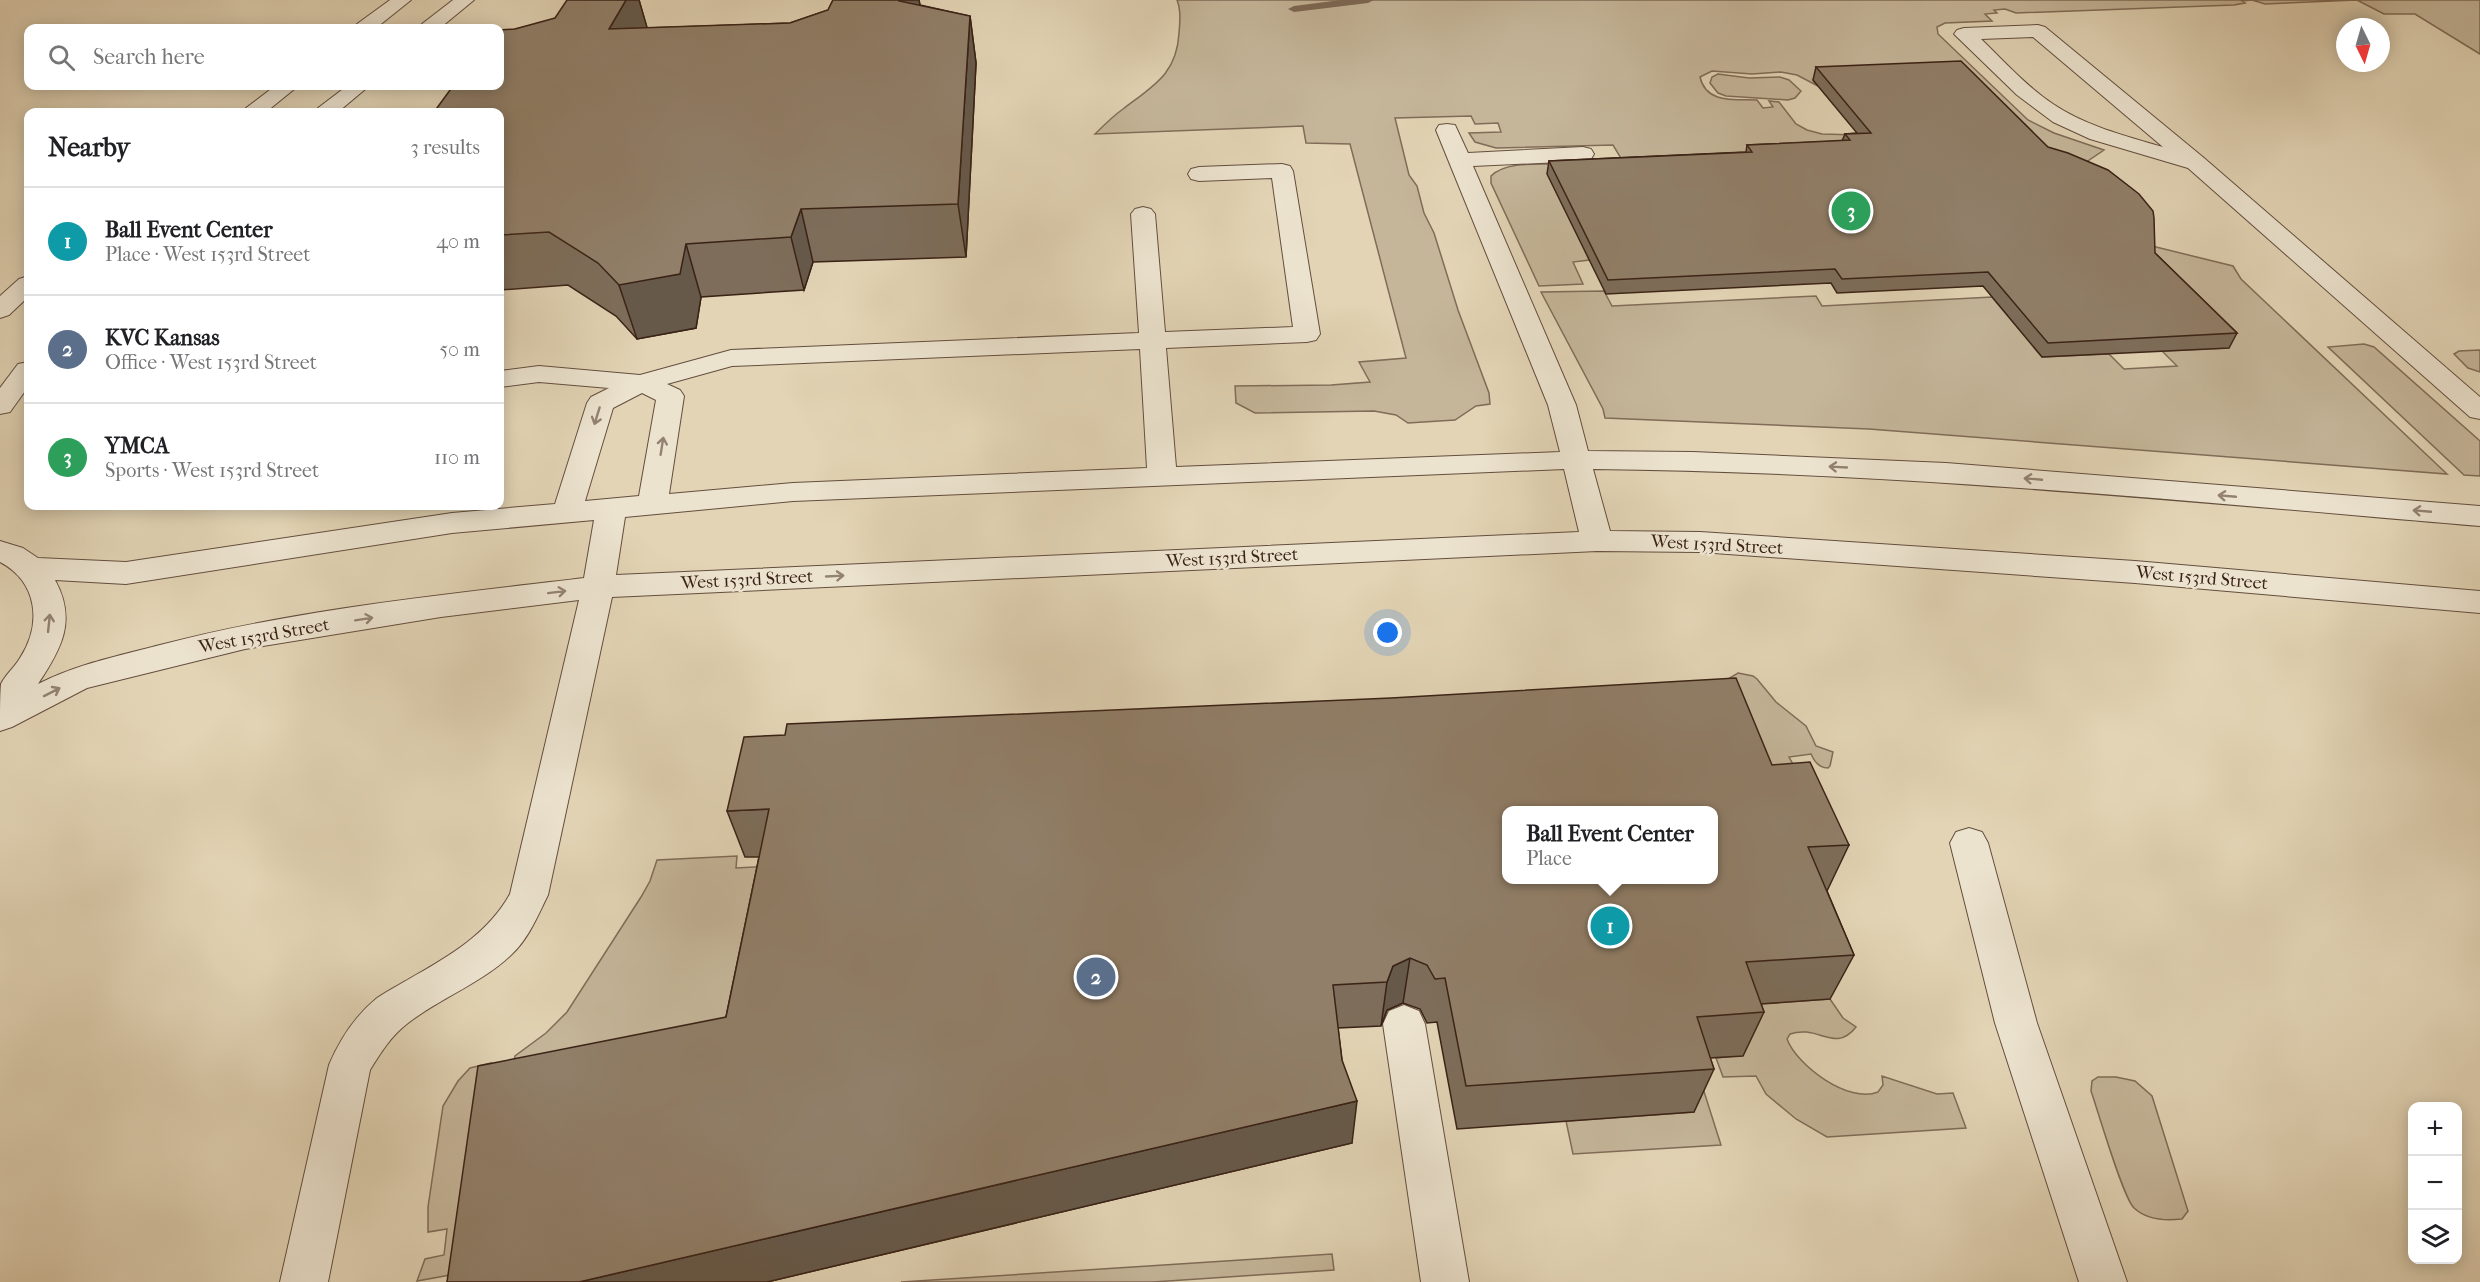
<!DOCTYPE html>
<html lang="en">
<head>
<meta charset="utf-8">
<style>
  :root { --surface:#fff; --page:#f6f6f6; --text:#202124; --muted:#757577; --line:#e0e0e0; --accent:#8f2418 }
  body { margin:0; font-family:"IM FELL French Canon",serif; background:var(--page); color:var(--text) }
  .controls { position:absolute; right:18px; bottom:18px; display:grid; overflow:hidden; border-radius:12px; box-shadow:0 3px 15px #0003 }
  .controls button { width:54px; height:54px; display:grid; place-items:center; padding:0; border:0; border-bottom:2px solid var(--line); background:var(--surface); color:var(--text); font:30px sans-serif }
  .compass { position:absolute; left:2336px; top:18px; width:54px; height:54px; border-radius:50%; background:var(--surface); box-shadow:0 3px 15px #0003; rotate:175deg }
  .you { position:absolute; left:1388px; top:633px; width:21px; height:21px; margin:-15px; border:4px solid #fff; border-radius:50%; background:#1a73e8; box-shadow:0 0 0 9px #1a73e833 }
  .badge { display:grid; place-items:center; width:39px; height:39px; border-radius:50%; background:var(--accent); color:#fff; font-size:20px; font-weight:700 }
  .pin { position:absolute; translate:-50% -50%; border:3px solid #fff; box-shadow:0 2px 6px #0006 }
  .popup { position:absolute; left:1502px; top:806px; width:216px; height:78px; box-sizing:border-box; display:grid; place-content:center; border-radius:12px; background:var(--surface); filter:drop-shadow(0 2px 4px #0005); font-size:20px; white-space:nowrap; color:var(--muted) }
  .popup b { font-size:22px; color:var(--text) }
  .popup::after { content:''; position:absolute; left:50%; top:100%; margin-left:-12px; border:12px solid transparent; border-top-color:var(--surface) }
  .list { margin:0; padding:0; list-style:none }
  h2 { display:flex; justify-content:space-between; align-items:center; height:78px; margin:0; padding:0 24px; font-size:26px }
  h2 small { font-size:20px; font-weight:400; color:var(--muted) }
  .list li { display:grid; grid-template-columns:39px 1fr auto; gap:18px; align-items:center; box-sizing:border-box; height:108px; padding:0 24px; border-top:2px solid var(--line) }
  .list b { display:block; font-size:22px; white-space:nowrap }
  .list p { margin:0; font-size:20px; white-space:nowrap; color:var(--muted) }
  .list em { font-size:20px; font-style:normal; color:var(--muted) }
  .icon { flex:none; width:33px; height:33px; fill:none; stroke:currentColor; stroke-width:2; stroke-linecap:round; stroke-linejoin:round }
  .map { position:relative; flex:none; width:2480px; height:1282px; overflow:hidden }
  .search { position:absolute; background:var(--surface); box-shadow:0 3px 15px #0003; left:24px; top:24px; width:480px; height:66px; display:flex; align-items:center; gap:15px; box-sizing:border-box; padding:0 21px; border-radius:12px; color:var(--muted); font-size:22px }
  .panel { position:absolute; background:var(--surface); box-shadow:0 3px 15px #0003; left:24px; top:108px; width:480px; height:402px; border-radius:12px }
  .map>svg:first-child { display:block }
</style>
</head>
<body>
<div class="map">
<svg width="2480" height="1282" viewBox="0 0 2480 1282">
  <rect width="100%" height="100%" fill="#e2d4b5"/>
  <filter id="stains"><feTurbulence type="fractalNoise" baseFrequency=".00333" numOctaves="4"/><feColorMatrix values="0 0 0 0 .2 0 0 0 0 .09 0 0 0 0 .02 0 0 0 .5 -.17"/></filter>
  <radialGradient id="worn" r=".72"><stop offset=".6" stop-color="#630" stop-opacity="0"/><stop offset="1" stop-color="#630" stop-opacity=".3"/></radialGradient>
  <path fill="#c5b69a" stroke="#806c58" stroke-width="1.5" d="M1177,0H2252L2242,1L2245,3L2234,5L2016,13L2005,9L1994,10L1997,13L1985,14L1992,21L1945,23L1937,27L1938,34L2028,120L2054,133L2104,150L2073,171L1813,80L1816,85L1797,75L1781,72L1752,74L1712,71L1700,77C1706,104 1735,99 1757,100L1763,108L1773,107L1769,101L1779,102L1796,124L1807,130L1822,134L1858,135L1873,153L1628,170L1613,145L1496,148L1475,142L1469,133L1501,132L1498,123L1475,124L1471,116L1395,118L1409,175L1417,186L1424,213L1434,233L1458,310L1489,393L1490,404L1476,406L1455,420L1408,423L1396,415L1374,411L1255,413L1236,403L1235,386L1331,385L1370,382L1359,362L1406,358L1350,144L1306,143L1303,126L1095,134C1104,125 1113,116 1123,109C1153,86 1177,74 1179,33C1180,22 1181,10 1177,0Z
    M2252,0H2480V54L2415,14H2384L2357,0L2265,4Z
    M1718,74L1749,78L1780,77L1789,80L1801,91L1795,98L1788,100L1726,96L1718,93L1710,83L1712,77Z
    M1563,164L1589,260L1573,262L1583,284L1539,286L1491,183V176C1507,160 1542,165 1563,164Z
    M2148,245L2233,266L2241,279L2447,474L1869,429L1605,418L1603,409L1541,292L1604,291L1612,306L1816,296L1822,306L1992,297L2042,357L2109,354L2124,369L2177,366L2162,351L2228,348Z
    M2364,344L2374,347L2480,441V476L2464,475L2328,347Z
    M2480,350V372L2468,368L2454,354L2459,351Z
    M1738,673L1753,676L1757,679L1776,702L1806,726L1816,746L1833,752L1830,766L1828,768C1819,768 1814,761 1811,754L1789,757L1794,766L1776,778L1723,682Z
    M737,856L736,868L775,866L749,1048L508,1093L515,1056L546,1033L567,1012L641,897L650,881L657,860Z
    M1830,999L1843,1018L1856,1027C1835,1054 1818,1024 1790,1034L1787,1039C1797,1066 1849,1104 1878,1092L1883,1085L1882,1076L1937,1094L1953,1093L1966,1128L1827,1137L1796,1119L1766,1094L1756,1076L1723,1077L1716,1058L1743,1055L1726,1006Z
    M1694,1060L1721,1145L1573,1154L1566,1121L1694,1112Z
    M491,1063L480,1111L461,1273L417,1281L425,1259L444,1255L447,1229L428,1232V1207L443,1106L458,1081L470,1068Z
    M2098,1077H2116L2135,1081L2152,1096L2188,1211L2182,1219C2165,1221 2147,1220 2134,1208C2123,1198 2098,1111 2091,1091L2092,1081Z
    M1332,1254L1334,1270L1153,1282H901Z"/>
  <g fill="none" stroke-linecap="round" stroke-linejoin="round">
    <path fill="#7d6855" fill-rule="evenodd" d="M1341,0H1374L1368,3L1294,12L1288,9L1294,6Z"/>
    <defs>
      <path id="minor" d="M390,0H411L376,28H355L357,24Z
        M453,0H474L440,28H420L422,24Z
        M2038,25L2045,27L2204,158L2480,397V419L2470,417L2188,168L2090,139L2053,122L2017,95L1954,34L1957,30L1964,28ZM2033,37L2163,147C2125,136 2086,126 2053,104C2026,86 2004,61 1981,39Z
        M275,86H298L266,112H243L246,108Z
        M347,86H369L338,112H315L318,108Z
        M1447,124L1455,125L1468,153L1583,147L1591,149L1594,154L1591,159L1583,161L1473,166L1576,405L1588,451L1693,452L1946,463L2480,506V526C2185,501 1890,472 1593,469L1610,531L1700,532L2135,561L2480,591V613L2135,583L1700,552L1597,551L612,597L548,895C538,915 529,938 512,954C482,983 440,998 408,1023C391,1036 381,1052 370,1070L328,1282H280L329,1065C340,1039 355,1016 377,998C387,991 399,985 409,979C448,957 488,934 510,894L579,600L441,617L245,649L87,688L12,727L0,731C0,720 0,693 1,684C5,675 15,667 20,658C42,624 38,582 0,562V541L23,548L38,558L126,562L452,513L555,504L587,403L591,397L609,388L539,382L500,387V371L539,366L640,375L731,350L1139,333L1131,214L1135,209L1143,207L1151,209L1155,214L1165,332L1293,327L1272,178L1199,181L1191,179L1188,174L1191,169L1199,167L1282,164L1290,166L1293,171L1320,334L1316,340L1307,342L1166,348L1176,467L1560,452L1548,405L1436,130L1439,125ZM1140,349L1147,468L793,483L669,494L684,396L680,390L667,384L732,366ZM642,393L656,400L639,496L585,501L613,408ZM1564,469L1579,532L616,575L625,517L793,501ZM594,520L584,578C442,595 298,609 160,645C118,656 77,664 38,684C62,648 77,620 55,580L126,584L452,533Z
        M28,276V297L9,315L0,318V296L19,279Z
        M28,362V387L10,412L0,414V388L18,364Z
        M1969,828L1982,832L1988,843L2037,1023L2127,1282H2079L1995,1023L1950,843L1956,832Z
        M1404,1005L1419,1011L1425,1024L1469,1282H1421L1383,1024L1389,1011Z"/>
    </defs>
    <use href="#minor" stroke="#644e3e" stroke-width="2"/>
    <use href="#minor" fill="#ece3cf" fill-rule="evenodd"/>
  </g>
  <path fill="#7d6d5a" stroke="#3a2216" stroke-width="1.5" d="M639,0L647,28L790,23L828,10L833,0H919L920,5L970,16L976,63L966,257L813,262L804,290L701,297L696,328L637,339L616,316L568,285L500,290V112L515,29Z
    M1816,67L2155,253L2237,333L2229,348L2042,357L1983,286L1837,293L1831,283L1606,294L1547,174L1549,161L1746,152L1747,145L1842,141L1845,134L1857,133L1813,80Z
    M1772,765L1849,845L1827,891L1854,955L1830,999L1761,1004L1764,1012L1743,1056L1710,1058L1714,1069L1694,1112L1457,1129L1437,1022L1427,1023L1420,1009L1403,1003L1387,1010L1381,1026L1338,1028L1352,1143L767,1282H447L726,1017L759,857H745L727,811Z"/>
  <path fill="#66594a" stroke="#3a2216" stroke-width="1.5" d="M626,0H639L648,31L609,29Z
    M899,0H919L920,6L906,48Z
    M970,16L976,63L966,257L958,204Z
    M801,209L813,262L804,290L791,237Z
    M686,244L701,297L696,328L637,339L619,285Z
    M1410,958L1403,1003L1387,1010L1381,1026L1387,982L1393,966Z
    M1357,1101L1352,1143L767,1282H579Z"/>
  <path fill="#917f69" stroke="#3a2216" stroke-width="1.5" fill-rule="evenodd" d="M567,0H626L609,29L790,23L828,10L833,0H899V1L970,16L958,204L801,209L791,237L686,244L680,274L619,285L598,263L549,232L500,235V112H434L453,86H500V30L515,29L555,18Z
    M1961,61L2048,147L2068,153L2108,170L2139,194L2153,211L2154,218L2155,253L2237,333L2048,343L1988,272L1842,279L1835,269L1608,280L1549,161L1752,152L1747,145L1850,140L1845,134L1871,133L1816,67Z
    M1736,678L1772,765L1810,762L1849,845L1808,847L1854,955L1746,962L1764,1012L1697,1017L1714,1069L1466,1086L1445,978L1435,979L1427,965L1410,958L1393,966L1387,982L1333,985L1342,1060L1357,1101L579,1282H447L478,1066L726,1017L769,809L727,811L744,737L785,735L787,724L1391,698ZM1506,810H1713V879H1506Z"/>
  <defs><path id="oneway-shaft" d="M-6 0H5M1.5-3L5.5 0L1.5 3" fill="none" stroke-width="1.6" stroke-linecap="round" stroke-linejoin="round" transform="scale(1.5)"/></defs>
  <g stroke="#938272">
    <use href="#oneway-shaft" transform="translate(597 416) rotate(107)"/>
    <use href="#oneway-shaft" transform="translate(662 446) rotate(-81)"/>
    <use href="#oneway-shaft" transform="translate(1838 467) rotate(-177)"/>
    <use href="#oneway-shaft" transform="translate(2033 479) rotate(-175)"/>
    <use href="#oneway-shaft" transform="translate(2227 496) rotate(-175)"/>
    <use href="#oneway-shaft" transform="translate(2422 511) rotate(-175)"/>
    <use href="#oneway-shaft" transform="translate(835 576) rotate(-3)"/>
    <use href="#oneway-shaft" transform="translate(557 592) rotate(-7)"/>
    <use href="#oneway-shaft" transform="translate(364 619) rotate(-9)"/>
    <use href="#oneway-shaft" transform="translate(49 623) rotate(-84)"/>
    <use href="#oneway-shaft" transform="translate(52 692) rotate(-27)"/>
  </g>
  <g text-anchor="middle" dominant-baseline="central" stroke-width="5" stroke-linejoin="round" paint-order="stroke">
    <g font-size="18" fill="#3a2216" stroke="#ece3cf">
      <text transform="translate(1717 545) rotate(3)">West 153rd Street</text>
      <text transform="translate(1232 558) rotate(-3)">West 153rd Street</text>
      <text transform="translate(2202 578) rotate(5)">West 153rd Street</text>
      <text transform="translate(747 580) rotate(-3)">West 153rd Street</text>
      <text transform="translate(264 636) rotate(-10)">West 153rd Street</text>
    </g>
  </g>
  <rect width="100%" height="100%" filter="url(#stains)"/>
  <rect width="100%" height="100%" fill="url(#worn)"/>
</svg>
<div class="controls">
<button>+</button>
<button>−</button>
<button><svg class="icon" aria-label="layers" viewBox="0 0 24 24"><path d="M12 4l9 5-9 5-9-5zM3 14l9 5 9-5"/></svg></button>
</div>
<svg class="compass" viewBox="-18 -18 36 36"><path d="M0-13l5 13h-10z" fill="#e53935"/><path d="M0 13l5-13h-10z" fill="#757577"/></svg>
<div class="you"></div>
<div class="pin badge" style="left:1610px;top:926px;background:#0f9aa8">1</div>
<div class="popup"><b>Ball Event Center</b>Place</div>
<div class="pin badge" style="left:1096px;top:977px;background:#5c6f8a">2</div>
<div class="pin badge" style="left:1851px;top:211px;background:#2e9e5b">3</div>
<div class="search"><svg class="icon" aria-label="search" viewBox="0 0 24 24"><circle cx="10" cy="10" r="6"/><path d="M15 15l6 6"/></svg>Search here</div>
<section class="panel">
<h2>Nearby<small>3 results</small></h2>
<ul class="list">
<li><span class="badge" style="background:#0f9aa8">1</span><div><b>Ball Event Center</b><p>Place · West 153rd Street</p></div><em>40 m</em></li>
<li><span class="badge" style="background:#5c6f8a">2</span><div><b>KVC Kansas</b><p>Office · West 153rd Street</p></div><em>50 m</em></li>
<li><span class="badge" style="background:#2e9e5b">3</span><div><b>YMCA</b><p>Sports · West 153rd Street</p></div><em>110 m</em></li>
</ul>
</section>
</div>
</body>
</html>
